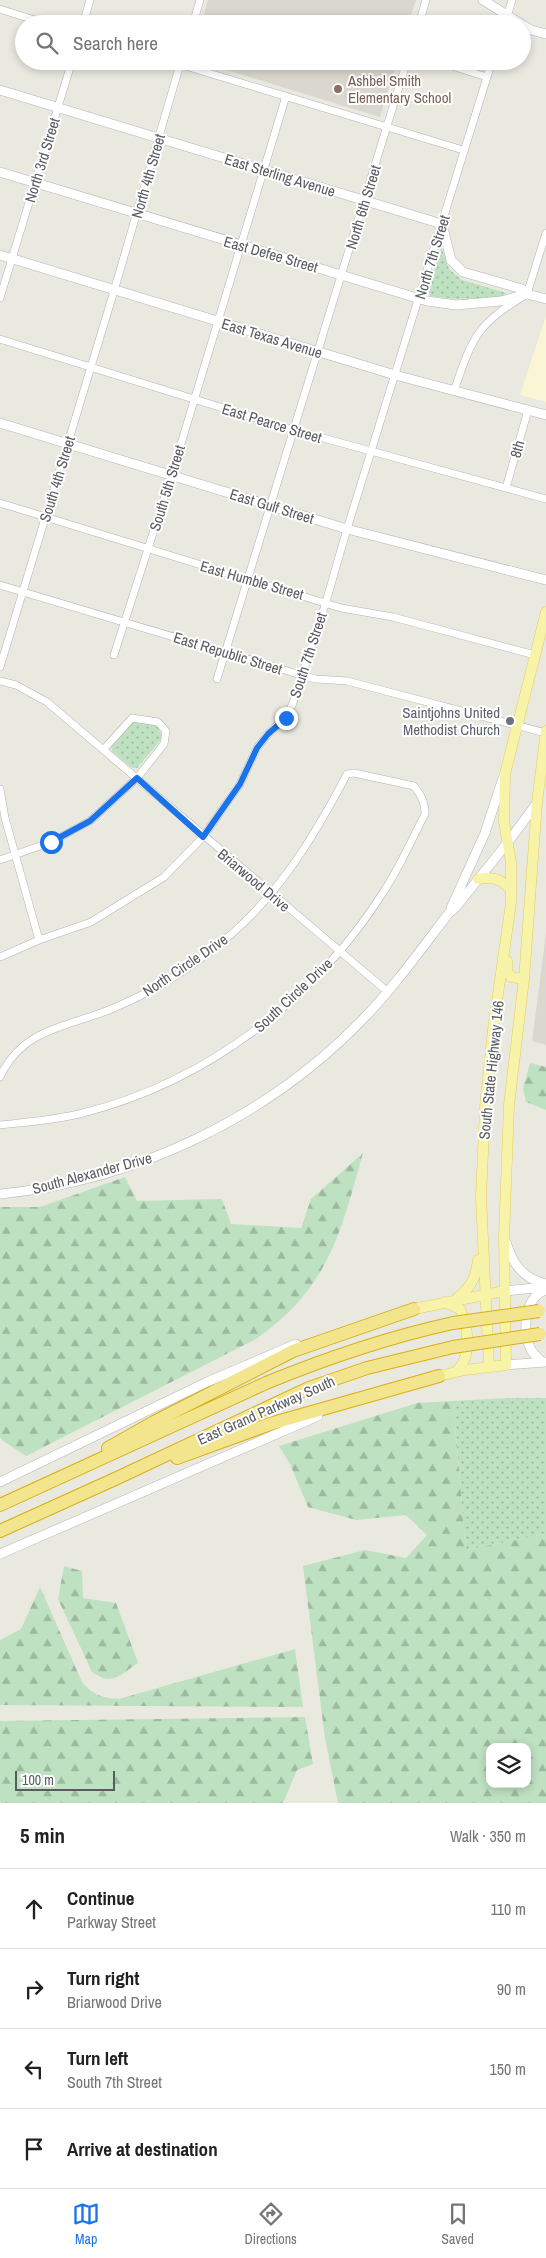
<!DOCTYPE html>
<html lang="en">
<head>
<meta charset="utf-8">
<style>
  :root { --surface:#fff; --page:#f6f6f6; --text:#202124; --muted:#757577; --line:#e0e0e0; --accent:#1a73e8 }
  body { margin:0; font-family:"Archivo Narrow",sans-serif; background:var(--page); color:var(--text) }
  .controls { position:absolute; right:15px; bottom:15px; display:grid; overflow:hidden; border-radius:10px; box-shadow:0 2px 8px #0003 }
  .controls button { width:45px; height:45px; display:grid; place-items:center; padding:0; border:0; border-bottom:1px solid var(--line); background:var(--surface); color:var(--text); font:25px sans-serif }
  .scale { position:absolute; left:15px; bottom:12px; width:100px; box-sizing:border-box; padding-left:5px; border:2px solid #595b60; border-top:0; font-size:14px; line-height:18px; white-space:nowrap; color:#595b60; -webkit-text-stroke:4px #fff; paint-order:stroke }
  .stop { position:absolute; width:15px; height:15px; margin:-11px; border:4px solid #1a73e8; border-radius:50%; background:#fff }
  .stop.end { background:#1a73e8; border-color:#fff; box-shadow:0 1px 5px #0008 }
  .list { margin:0; padding:0; list-style:none }
  h2 { display:flex; justify-content:space-between; align-items:center; height:65px; margin:0; padding:0 20px; font-size:21px }
  h2 small { font-size:16px; font-weight:400; color:var(--muted) }
  .list li { display:grid; grid-template-columns:32px 1fr auto; gap:15px; align-items:center; box-sizing:border-box; height:80px; padding:0 20px; border-top:1px solid var(--line) }
  .list b { display:block; font-size:19px; white-space:nowrap }
  .list p { margin:0; font-size:16px; white-space:nowrap; color:var(--muted) }
  .list em { font-size:16px; font-style:normal; color:var(--muted) }
  .icon { flex:none; width:28px; height:28px; fill:none; stroke:currentColor; stroke-width:2; stroke-linecap:round; stroke-linejoin:round }
  .map { position:relative; flex:none; width:546px; height:1803px; overflow:hidden }
  .search { position:absolute; background:var(--surface); box-shadow:0 2px 8px #0003; left:15px; right:15px; top:15px; height:55px; display:flex; align-items:center; gap:12px; box-sizing:border-box; padding:0 18px; border-radius:28px; color:var(--muted); font-size:19px }
  .sheet { height:385px; background:var(--surface) }
  nav { display:flex; justify-content:space-around; align-items:center; box-sizing:border-box; height:70px; border-top:1px solid var(--line); background:var(--surface); font-size:14px; color:var(--muted) }
  nav a { display:grid; justify-items:center; gap:2px }
  nav .on { color:var(--accent) }
  .map>svg:first-child { display:block }
</style>
</head>
<body>
<div class="map">
<svg width="546" height="1803" viewBox="0 0 546 1803">
  <defs>
    <pattern id="grass-dots" width="8" height="8" patternUnits="userSpaceOnUse" patternTransform="scale(1.25)"><rect width="8" height="8" fill="#bee1c1"/><path d="M2 2h.1M6 6h.1" fill="none" stroke="#9db9a0" stroke-width="1.8" stroke-linecap="round"/></pattern>
    <pattern id="forest-firs" width="22" height="20" patternUnits="userSpaceOnUse" patternTransform="scale(1.25)"><rect width="22" height="20" fill="#bee1c1"/><path d="M5 1l3.5 6h-7zM16 11l3.5 6h-7z" fill="#9db9a0"/></pattern>
  </defs>
  <rect width="100%" height="100%" fill="#eae9e0"/>
  <path fill="#faf5d5" d="M546,316V402L520,395Z"/>
  <path fill="#dad8ce" d="M208,0H416L408,24H201Z
    M197,61H397L380,117Z
    M546,934V1045L532,1041Z"/>
  <path fill="url(#grass-dots)" d="M441,246L449,269L462,280L506,293L503,297L456,299L430,296L428,291Z
    M138,721L157,726L162,736L160,741L137,768H132L112,751L111,746L132,723Z
    M512,1398H546V1534L466,1550L453,1401Z"/>
  <path fill="url(#forest-firs)" fill-rule="evenodd" d="M530,1063L546,1067V1110L526,1102L523,1088Z
    M363,1153C340,1235 329,1287 256,1339L26,1456L3,1441L0,1437V1207H40L125,1177L137,1201L222,1199L231,1224L301,1228L311,1199Z
    M453,1401L466,1550L546,1534V1803H338L325,1738L303,1566L365,1550L406,1558L427,1535L406,1515L356,1520L308,1507L290,1464L279,1446L417,1403ZM490,1747H527V1784H490Z
    M64,1566L82,1571L83,1598L116,1603L138,1663C121,1674 112,1687 92,1672L58,1599Z
    M40,1587L82,1682C93,1695 102,1698 119,1699L295,1649L303,1707L0,1705V1640L21,1629Z
    M305,1717L313,1764L297,1770L283,1803H0V1721Z"/>
  <g fill="none" stroke-linecap="round" stroke-linejoin="round">
    <defs>
      <path id="street" d="M0,9L47,24
        M83,24L90,0
        M193,24L200,0
        M419,24L426,0
        M505,24L512,0
        M169,61L463,150
        M436,61L487,77
        M0,298L72,61
        M0,339L294,430L546,499
        M454,391C473,336 476,325 527,294L546,233
        M506,488L528,410
        M0,503L341,608L393,617L535,655
        M0,585L301,675L316,679L347,681L546,733
        M114,655L171,477L286,96
        M0,667L114,291L181,61
        M217,679L407,61
        M0,681L16,685L47,702L388,992
        M0,789L5,818L39,940
        M0,860L51,842L90,821L137,778L164,744L166,731L158,722L132,718L104,749
        M0,957L39,940L91,922L164,877L203,837L240,784L257,748L268,734L286,717L293,703L326,602L347,529L492,61
        M0,1077C23,1026 72,1027 116,1007C149,993 180,975 208,953C271,907 311,843 347,774L354,773L414,786C421,795 425,802 425,814C412,839 400,867 384,891C316,999 206,1082 83,1113C56,1120 27,1122 0,1125"/>
      <path id="secondary" d="M483,0L521,24
        M522,25L531,30L546,34
        M0,90L442,224L451,260L463,272L522,289L527,294
        M0,172L427,301L456,305L501,301L527,294L546,299
        M0,255L395,375L546,415
        M0,423L347,529L546,580
        M451,908L485,833L503,778
        M0,1194C136,1181 269,1117 364,1018C395,986 422,948 449,913L456,907L508,842L537,803
        M506,1242C513,1264 522,1278 546,1284
        M504,1291L546,1287
        M542,1362C538,1358 534,1354 531,1350C522,1331 524,1297 546,1290
        M506,1365L546,1362
        M0,1482L207,1382L296,1344
        M0,1554L318,1416"/>
      <path id="primary" d="M478,879C493,876 501,879 511,890
        M507,961V971L511,977L524,979
        M457,1298C471,1288 476,1277 478,1260
        M444,1302L460,1309C469,1326 472,1360 455,1372
        M414,1309L504,1291
        M489,1367L481,1197L485,1107L493,1029L511,903V862L504,822L505,774L546,612
        M439,1376L465,1370L506,1365L504,1237L509,1105L524,979L537,803L546,731"/>
      <path id="highway" d="M108,1448L154,1422L293,1351L414,1309
        M177,1458L273,1423L439,1376
        M0,1505L266,1383C327,1358 389,1337 453,1323
        M0,1531L115,1479L309,1388L367,1368L453,1347"/>
    </defs>
    <use href="#street" stroke="#b1b2b7" stroke-width="8"/>
    <use href="#secondary" stroke="#b2b4ba" stroke-width="10"/>
    <use href="#primary" stroke="#e4cd5f" stroke-width="11"/>
    <use href="#highway" stroke="#d8ae13" stroke-width="14"/>
    <use href="#street" stroke="#fff" stroke-width="7"/>
    <use href="#secondary" stroke="#fff" stroke-width="9"/>
    <use href="#primary" stroke="#f7f3a8" stroke-width="10"/>
    <use href="#highway" stroke="#f3e48e" stroke-width="12"/>
    <defs>
      <path id="highway-bridge" d="M453,1323L539,1311
        M453,1347L540,1334"/>
    </defs>
    <use href="#highway-bridge" stroke="#d8ae13" stroke-width="14" stroke-linecap="butt"/>
    <use href="#highway-bridge" stroke="#f3e48e" stroke-width="12"/>
  </g>
  <g fill="none" stroke-linecap="round" stroke-linejoin="round">
    <path stroke="#1a73e8" stroke-width="6" d="M51,842L90,821L137,778L203,837L240,784L257,748L268,734L286,718"/>
  </g>
  <circle fill="#8d6e63" stroke="#fff" stroke-width="2" cx="338" cy="89" r="5"/>
  <circle fill="#6b7280" stroke="#fff" stroke-width="2" cx="510" cy="721" r="5"/>
  <g text-anchor="middle" dominant-baseline="central" stroke-width="4" stroke-linejoin="round" paint-order="stroke">
    <g font-size="15" fill="#785e54" stroke="#fff" text-anchor="start">
      <text x="348" y="80">Ashbel Smith<tspan x="348" dy="17">Elementary School</tspan></text>
    </g>
    <g font-size="15" fill="#595b60" stroke="#fff">
      <text transform="translate(42 160) rotate(-73)">North 3rd Street</text>
      <text transform="translate(280 175) rotate(17)">East Sterling Avenue</text>
      <text transform="translate(148 176) rotate(-74)">North 4th Street</text>
      <text transform="translate(363 207) rotate(-73)">North 6th Street</text>
      <text transform="translate(271 254) rotate(16)">East Defee Street</text>
      <text transform="translate(432 257) rotate(-73)">North 7th Street</text>
      <text transform="translate(272 338) rotate(17)">East Texas Avenue</text>
      <text transform="translate(272 423) rotate(17)">East Pearce Street</text>
      <text transform="translate(517 449) rotate(-74)">8th</text>
      <text transform="translate(57 479) rotate(-73)">South 4th Street</text>
      <text transform="translate(167 488) rotate(-73)">South 5th Street</text>
      <text transform="translate(272 506) rotate(17)">East Gulf Street</text>
      <text transform="translate(252 580) rotate(16)">East Humble Street</text>
      <text transform="translate(228 653) rotate(17)">East Republic Street</text>
      <text transform="translate(308 655) rotate(-72)">South 7th Street</text>
      <text transform="translate(254 880) rotate(40)">Briarwood Drive</text>
      <text transform="translate(185 965) rotate(-34)">North Circle Drive</text>
      <text transform="translate(293 995) rotate(-43)">South Circle Drive</text>
      <text transform="translate(491 1070) rotate(-84)">South State Highway 146</text>
      <text transform="translate(92 1173) rotate(-15)">South Alexander Drive</text>
      <text transform="translate(266 1410) rotate(-24)">East Grand Parkway South</text>
    </g>
    <g font-size="15" fill="#5b616d" stroke="#fff" text-anchor="end">
      <text x="500" y="712">Saintjohns United<tspan x="500" dy="17">Methodist Church</tspan></text>
    </g>
  </g>
</svg>
<div class="controls">
<button><svg class="icon" aria-label="layers" viewBox="0 0 24 24"><path d="M12 4l9 5-9 5-9-5zM3 14l9 5 9-5"/></svg></button>
</div>
<div class="scale">100 m</div>
<div class="stop" style="left:51px;top:842px"></div>
<div class="stop end" style="left:286px;top:718px"></div>
<div class="search"><svg class="icon" aria-label="search" viewBox="0 0 24 24"><circle cx="10" cy="10" r="6"/><path d="M15 15l6 6"/></svg>Search here</div>
</div>
<section class="sheet">
<h2>5 min<small>Walk · 350 m</small></h2>
<ul class="list">
<li><svg class="icon" aria-label="ahead" viewBox="0 0 24 24"><path d="M12 20V5M6 11l6-6 6 6"/></svg><div><b>Continue</b><p>Parkway Street</p></div><em>110 m</em></li>
<li><svg class="icon" aria-label="right" viewBox="0 0 24 24"><path d="M7 20v-9h11M14 6l5 5-5 5"/></svg><div><b>Turn right</b><p>Briarwood Drive</p></div><em>90 m</em></li>
<li><svg class="icon" aria-label="left" viewBox="0 0 24 24"><path d="M17 20v-9H6M10 6l-5 5 5 5"/></svg><div><b>Turn left</b><p>South 7th Street</p></div><em>150 m</em></li>
<li><svg class="icon" aria-label="arrive" viewBox="0 0 24 24"><path d="M6 21V4h12l-3 4 3 4H6"/></svg><div><b>Arrive at destination</b></div></li>
</ul>
</section>
<nav>
<a class="on"><svg class="icon" aria-label="map" viewBox="0 0 24 24"><path d="M3 6l6-2 6 2 6-2v14l-6 2-6-2-6 2zM9 4v14M15 6v14"/></svg>Map</a>
<a><svg class="icon" aria-label="directions" viewBox="0 0 24 24"><path d="M12 3l9 9-9 9-9-9zM9 14v-3h6M13 9l2 2-2 2"/></svg>Directions</a>
<a><svg class="icon" aria-label="saved" viewBox="0 0 24 24"><path d="M7 4h10v16l-5-4-5 4z"/></svg>Saved</a>
</nav>
</body>
</html>
